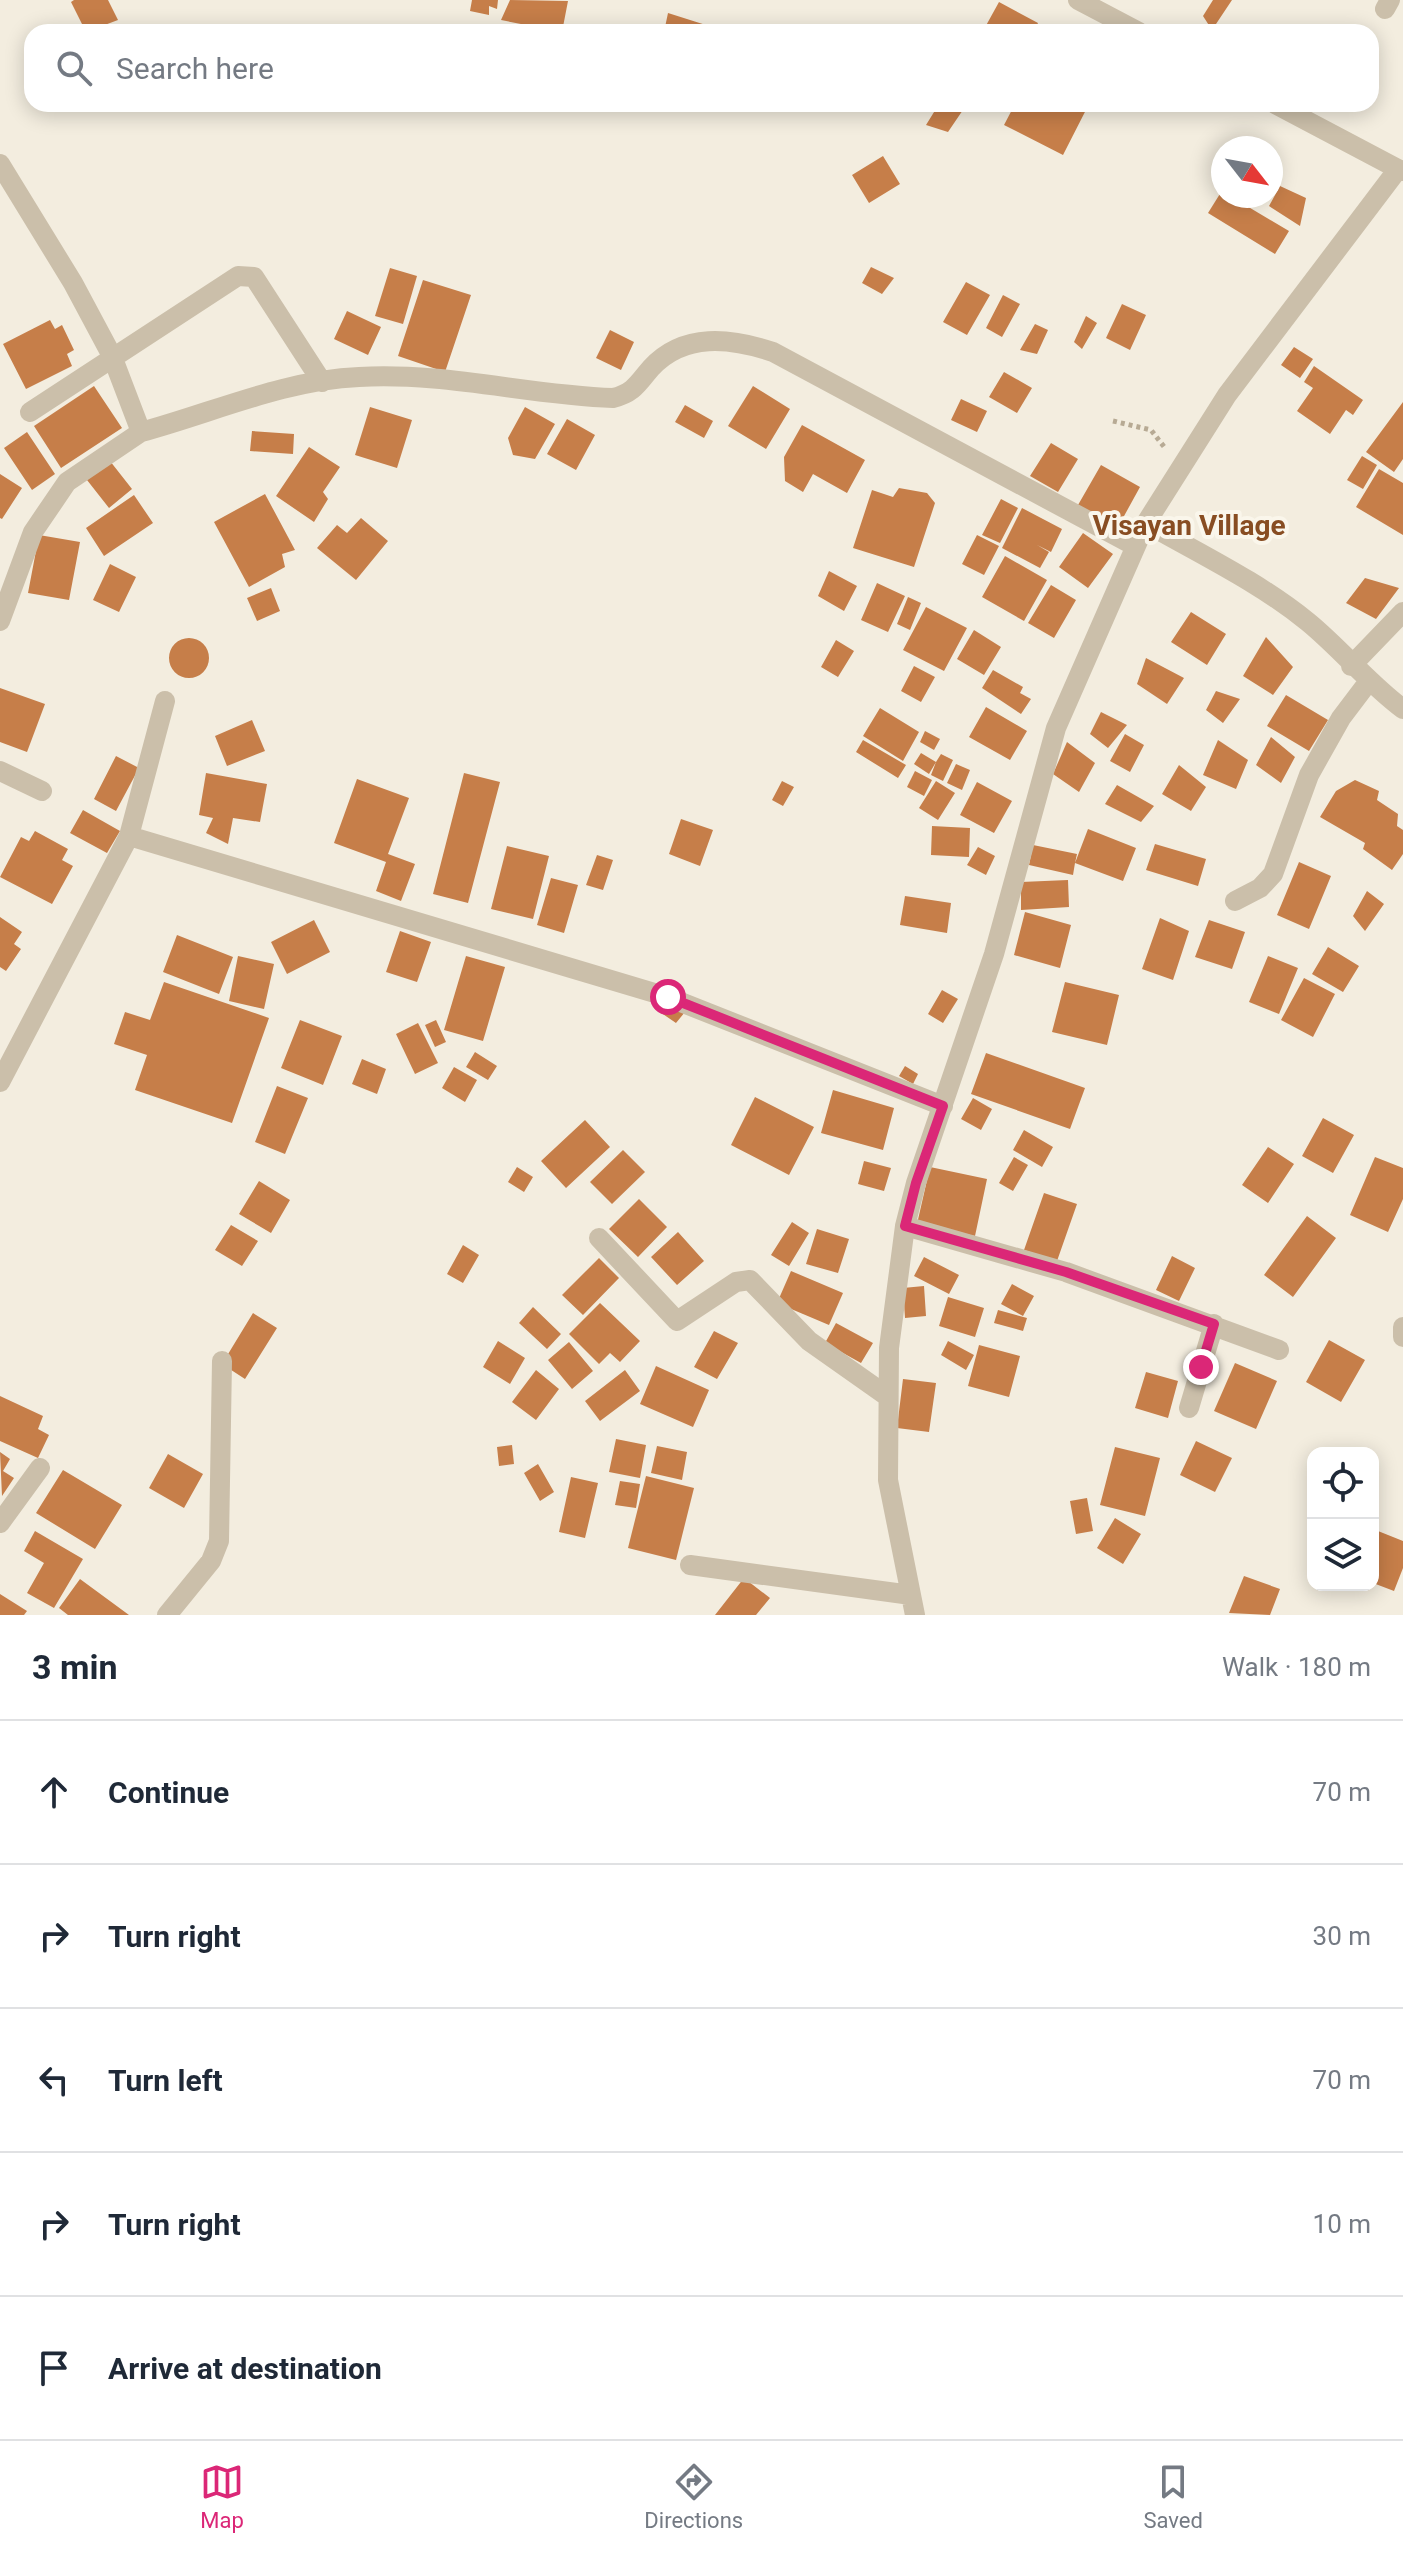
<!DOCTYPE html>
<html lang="en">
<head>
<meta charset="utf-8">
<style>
  :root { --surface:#fff; --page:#f2f2f3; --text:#1f2937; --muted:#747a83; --line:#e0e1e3; --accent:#db2777 }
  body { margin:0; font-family:Roboto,sans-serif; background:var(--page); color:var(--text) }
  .controls { position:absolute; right:24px; bottom:24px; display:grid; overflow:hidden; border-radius:16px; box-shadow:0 4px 20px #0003 }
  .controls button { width:72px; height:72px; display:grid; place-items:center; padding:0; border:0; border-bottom:2px solid var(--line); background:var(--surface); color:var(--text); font:40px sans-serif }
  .compass { position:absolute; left:1211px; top:136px; width:72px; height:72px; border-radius:50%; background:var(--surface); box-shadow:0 4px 20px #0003; rotate:121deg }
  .stop { position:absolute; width:24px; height:24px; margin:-18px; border:6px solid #db2777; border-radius:50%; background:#fff }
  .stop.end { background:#db2777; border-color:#fff; box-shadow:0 2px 8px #0008 }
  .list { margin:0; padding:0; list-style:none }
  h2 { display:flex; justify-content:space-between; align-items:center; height:104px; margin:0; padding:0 32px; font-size:34px }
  h2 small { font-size:26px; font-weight:400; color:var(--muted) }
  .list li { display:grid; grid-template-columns:52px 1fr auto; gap:24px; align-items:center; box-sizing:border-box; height:144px; padding:0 32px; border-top:2px solid var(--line) }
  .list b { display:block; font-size:30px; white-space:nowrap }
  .list em { font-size:26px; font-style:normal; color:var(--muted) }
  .icon { flex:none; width:44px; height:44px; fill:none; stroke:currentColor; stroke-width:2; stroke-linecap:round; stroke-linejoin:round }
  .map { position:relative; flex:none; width:1403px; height:1615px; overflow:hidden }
  .search { position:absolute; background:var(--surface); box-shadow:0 4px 20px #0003; left:24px; right:24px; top:24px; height:88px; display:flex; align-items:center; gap:20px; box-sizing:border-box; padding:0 28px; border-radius:24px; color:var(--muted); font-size:30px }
  .sheet { height:824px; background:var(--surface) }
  nav { display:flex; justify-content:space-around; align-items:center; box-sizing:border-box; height:112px; border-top:2px solid var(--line); background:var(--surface); font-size:22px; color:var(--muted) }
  nav a { display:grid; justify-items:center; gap:4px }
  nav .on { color:var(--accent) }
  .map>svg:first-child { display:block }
</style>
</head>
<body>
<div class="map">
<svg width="1403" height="1615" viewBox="0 0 1403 1615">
  <rect width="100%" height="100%" fill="#f3eddf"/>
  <path fill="#c67e49" d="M74,0H108L118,20L86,32L71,2Z
    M472,0H498L497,9L489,6V15L470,11Z
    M510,0L568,1L562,32L501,20Z
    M1213,0H1232L1212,30L1203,16Z
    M999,2L1038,23L1034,32L983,31Z
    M668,13L709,26L706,32H664Z
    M939,104H967L948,132L926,125Z
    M1015,104H1089L1063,155L1004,125Z
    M883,156L900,184L869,203L852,175Z
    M1280,186L1306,198L1300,226L1269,206Z
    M1223,189V196H1230L1289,231L1275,254L1208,213Z
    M871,267L894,278L882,294L862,283Z
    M390,268L417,276L403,324L375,316Z
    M423,280L471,295L445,372L398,356Z
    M966,282L990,295L967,335L943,322Z
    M1003,295L1020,304L1002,337L986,328Z
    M1122,304L1146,315L1130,350L1106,338Z
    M347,311L381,327L368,355L334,339Z
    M1086,316L1097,323L1082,349L1074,342Z
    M50,320L55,329L62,325L74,350L67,354L72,366L26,389L3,344Z
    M1035,324L1048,330L1037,354L1020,350Z
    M610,330L634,342L621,370L596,358Z
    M1294,347L1313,359L1300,378L1281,365Z
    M1314,366L1363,400L1353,415L1346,410L1330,434L1297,411L1313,388L1304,382Z
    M1004,372L1032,388L1017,413L989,397Z
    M94,386L122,428L61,468L34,426Z
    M753,386L790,409L766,449L728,426Z
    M961,399L987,411L977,432L951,420Z
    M1403,402V459L1394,472L1366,452Z
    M685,405L713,421L704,438L675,422Z
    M370,407L412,420L397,468L355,455Z
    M525,407L555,424L535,459L513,455L508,438Z
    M567,419L595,435L576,470L547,454Z
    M802,425L865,460L847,493L813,474L803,492L785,481L784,457Z
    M252,431L294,434L293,454L250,451Z
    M27,432L55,474L32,490L4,448Z
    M1051,443L1078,459L1058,492L1030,476Z
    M309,447L340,467L323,492L328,499L314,522L276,496Z
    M1362,456L1377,465L1363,489L1347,480Z
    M110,461L132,489L109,508L87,480Z
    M1101,465L1140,487L1118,527L1078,505Z
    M1379,469L1403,483V535L1356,507Z
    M0,474L22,488L2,519L0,518Z
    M899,488L927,493L935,503L914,567L853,548L872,490L893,497Z
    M265,494L295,550L282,554L285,567L249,587L214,522Z
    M134,495L153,523L104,556L86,528Z
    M1001,499L1018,508L1000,543L982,535Z
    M1022,508L1062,529L1051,552L1037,545L1049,552L1040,568L1002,548Z
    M361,518L388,541L356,580L317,548L337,525L347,533Z
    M1083,533L1113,554L1088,588L1059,567Z
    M39,535L80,542L69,600L28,593Z
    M977,535L999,546L984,575L962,564Z
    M1005,556L1047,580L1024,621L982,597Z
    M110,564L136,577L119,612L93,600Z
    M829,571L857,586L844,611L818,596Z
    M1365,578L1399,588L1376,619L1346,603Z
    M877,583L905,596L888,632L861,620Z
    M1051,585L1076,600L1054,638L1028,623Z
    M271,588L280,611L257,621L247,598Z
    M908,597L921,603L910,630L897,624Z
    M926,607L967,628L944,671L903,650Z
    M1191,612L1226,634L1207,665L1171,642Z
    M974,630L1001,647L984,675L957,659Z
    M1266,637L1293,667L1273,695L1243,676Z
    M169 658a20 20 0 1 1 40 0a20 20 0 1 1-40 0Z
    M836,640L854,651L838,677L821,667Z
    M1146,658L1184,678L1167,704L1137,684Z
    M914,666L935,677L921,702L901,691Z
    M993,670L1023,687L1020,693L1031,699L1021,714L982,688Z
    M0,688L45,704L27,752L0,742Z
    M1216,691L1240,699L1223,723L1206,710Z
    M1286,695L1328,720L1309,751L1267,726Z
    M986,707L1027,731L1010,760L969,737Z
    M880,708L919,732L903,761L863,736Z
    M1101,712L1127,725L1108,748L1090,734Z
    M252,720L265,751L227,766L215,736Z
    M925,731L940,739L934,750L920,742Z
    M1125,734L1144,745L1130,772L1110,761Z
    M1271,737L1295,757L1281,783L1256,765Z
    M863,740L906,765L898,778L856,752Z
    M1218,740L1248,760L1236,789L1203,775Z
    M1067,742L1095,763L1079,792L1053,774Z
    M921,753L936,762L941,754L953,760L943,781L931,775L936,762L929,774L914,764Z
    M116,756L139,768L116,811L94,799Z
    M956,764L970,770L962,790L947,783Z
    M1179,765L1206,787L1191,811L1162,794Z
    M915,771L932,780L924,796L907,787Z
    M206,773L267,784L260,822L233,818L228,844L206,833L213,818L199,815Z
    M464,773L500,782L468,903L433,894Z
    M357,779L409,798L388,854L415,864L401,901L376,891L386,862L334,843Z
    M1355,780L1379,791L1377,800L1398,814L1397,826L1403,830V854L1392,870L1363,849L1365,843L1320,817L1336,791Z
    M782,781L794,787L783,806L772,800Z
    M936,781L955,793L938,820L919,808Z
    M977,782L1012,801L994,833L960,815Z
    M1117,785L1154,806L1141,822L1105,804Z
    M83,810L120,831L107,853L70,833Z
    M681,819L713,830L700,866L669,854Z
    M932,826L970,828L969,857L931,855Z
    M1088,829L1136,848L1123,881L1075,863L1073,875L1029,865L1033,845L1077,854L1075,863Z
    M35,831L68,849L62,860L73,866L52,904L0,877L21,837L29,841Z
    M1155,844L1206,859L1198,886L1146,870Z
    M507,846L549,856L533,919L491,909Z
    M978,847L995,856L986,875L967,865Z
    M597,855L613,860L603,890L586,885Z
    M1299,862L1331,876L1309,929L1277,915Z
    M551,878L578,885L564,933L537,925Z
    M1068,880L1069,907L1021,910V882Z
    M1367,891L1384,904L1365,931L1353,916Z
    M905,896L951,903L947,933L900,925Z
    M1025,912L1071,925L1060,968L1014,955Z
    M0,917L22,932L14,944L21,949L6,971L0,967Z
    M1160,918L1189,931L1173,980L1142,969Z
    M314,920L330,952L287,974L271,942Z
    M1209,920L1245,932L1232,969L1195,957Z
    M400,931L431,942L417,982L386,972Z
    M177,935L233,957L219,994L163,972Z
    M1328,947L1359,966L1343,992L1312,974Z
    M238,956L274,964L264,1009L229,1001Z
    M466,956L505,967L483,1041L444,1030Z
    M1268,956L1298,968L1279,1014L1249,1002Z
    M1304,978L1335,994L1313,1037L1281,1020Z
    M164,982L269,1018L232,1123L135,1090L147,1055L114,1044L125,1012L150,1020Z
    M1065,982L1119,995L1107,1045L1052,1032Z
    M942,990L958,999L943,1023L928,1014Z
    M662,997L685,1012L676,1023L654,1008Z
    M300,1020L342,1036L323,1085L281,1068Z
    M436,1020L446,1042L435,1047L425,1025Z
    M418,1023L438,1063L415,1074L396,1034Z
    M475,1052L497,1066L488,1080L466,1067Z
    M986,1053L1085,1088L1070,1129L971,1094Z
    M362,1059L386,1069L377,1094L352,1084Z
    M905,1066L918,1074L913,1084L899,1076Z
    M454,1067L477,1080L465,1102L442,1088Z
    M277,1086L308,1098L285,1154L255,1142Z
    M833,1090L894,1108L883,1150L821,1133Z
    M755,1097L814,1127L789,1175L731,1145Z
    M973,1098L992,1109L981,1130L961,1119Z
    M1323,1118L1354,1135L1333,1173L1302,1156Z
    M585,1120L610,1147L566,1188L541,1161Z
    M1024,1130L1053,1147L1042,1167L1013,1150Z
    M1268,1147L1294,1164L1268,1203L1242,1185Z
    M623,1150L645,1172L612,1204L590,1182Z
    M1014,1157L1028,1165L1013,1191L999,1183Z
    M1375,1157L1403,1168V1199L1388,1232L1350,1215Z
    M864,1161L891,1168L884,1191L858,1184Z
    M517,1167L533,1177L524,1192L508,1182Z
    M930,1167L987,1179L975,1236L917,1224Z
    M259,1181L290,1200L271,1233L239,1214Z
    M1044,1193L1077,1204L1057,1261L1024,1250Z
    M639,1199L667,1227L638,1257L609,1229Z
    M1307,1216L1336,1238L1293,1297L1264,1275Z
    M792,1222L809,1233L789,1266L771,1255Z
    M231,1225L258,1241L242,1266L215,1250Z
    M817,1229L849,1239L838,1273L806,1264Z
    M678,1232L704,1261L677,1285L651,1257Z
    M463,1245L479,1255L463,1283L447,1274Z
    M1172,1256L1195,1268L1179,1301L1156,1290Z
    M924,1257L959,1275L949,1294L914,1276Z
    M599,1258L619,1278L583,1315L562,1295Z
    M791,1271L843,1293L829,1325L777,1303Z
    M1012,1284L1034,1296L1023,1316L1001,1304Z
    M924,1286L926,1316L905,1318L903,1288Z
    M948,1297L984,1308L975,1337L939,1326Z
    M600,1303L640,1341L620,1362L610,1353L599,1364L569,1334Z
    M533,1307L561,1334L547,1349L519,1323Z
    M998,1310L1027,1318L1023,1331L994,1323Z
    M253,1313L277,1328L245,1379L222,1364Z
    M836,1323L873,1343L861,1363L825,1343Z
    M714,1331L738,1343L717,1379L694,1367Z
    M1329,1340L1365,1360L1341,1402L1306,1382Z
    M498,1341L525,1358L510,1384L483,1367Z
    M948,1341L974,1355L966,1370L941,1355Z
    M569,1342L593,1371L572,1389L548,1360Z
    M979,1345L1020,1356L1009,1397L968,1386Z
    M1235,1363L1277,1381L1256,1429L1214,1411Z
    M656,1366L709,1390L693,1427L640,1404Z
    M536,1370L559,1389L536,1420L512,1402Z
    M625,1370L640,1391L600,1421L585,1401Z
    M1146,1372L1178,1381L1168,1418L1135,1408Z
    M903,1379L936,1383L929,1432L897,1428Z
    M0,1396L43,1416L38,1429L49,1435L38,1458L0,1441Z
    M616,1439L646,1445L640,1478L609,1472Z
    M1196,1441L1232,1458L1215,1492L1180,1475Z
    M512,1445L514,1464L499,1466L497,1447Z
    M657,1446L687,1452L682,1480L651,1473Z
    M1115,1447L1160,1458L1145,1516L1100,1505Z
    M0,1452L10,1459L3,1471L14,1478L2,1496Z
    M168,1454L203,1474L184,1508L149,1488Z
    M538,1464L554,1492L540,1501L524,1473Z
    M63,1470L122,1505L95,1549L36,1513Z
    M646,1476L694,1488L676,1560L628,1548Z
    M571,1477L598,1483L585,1538L559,1532Z
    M620,1481L640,1484L636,1508L615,1505Z
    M1087,1498L1093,1531L1076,1534L1070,1501Z
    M1115,1518L1141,1534L1123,1564L1097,1548Z
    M1373,1529L1403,1541V1568L1394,1591L1373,1583Z
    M35,1531L83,1559L54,1608L27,1593L44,1563L24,1551Z
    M1244,1576L1280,1589L1270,1615L1229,1613Z
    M744,1578L770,1598L756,1615H715Z
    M80,1579L129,1615H68L59,1608Z
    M0,1594L27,1611L24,1615H0Z"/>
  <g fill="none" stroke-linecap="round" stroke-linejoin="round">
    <path stroke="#b7aa94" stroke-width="5" stroke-dasharray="4 4" stroke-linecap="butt" d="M1113,421L1151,430L1165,448"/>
    <path stroke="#cbbfaa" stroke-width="20" d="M1078,0L1139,32
      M1385,9L1390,0
      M1275,104L1398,169
      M0,164L73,283L112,356L141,432L67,482L33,532L0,621
      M30,412L238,276L254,277L322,382
      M141,432C212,413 284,380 359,377C445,372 528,395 613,398C634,393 638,383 651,368C684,332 731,338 773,352L1135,546
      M1146,523C1200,554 1259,582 1308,622C1341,649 1368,683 1403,709
      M1351,666L1403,612
      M0,771L42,791
      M129,836L668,997L943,1106
      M1235,901L1260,888L1273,874L1309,775L1341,718L1369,681
      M0,1082L129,836L165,701
      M905,1226L1066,1272L1279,1350
      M599,1238L677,1321L736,1282L750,1280L809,1341L887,1396
      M1403,1327V1337
      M1189,1408L1214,1324
      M0,1523L40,1468
      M690,1565L911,1595
      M167,1615L211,1561L219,1541L222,1361
      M915,1615L888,1480L889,1348L905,1226L916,1183L994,954L1056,728L1146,523L1227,395L1398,169L1403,171"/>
  </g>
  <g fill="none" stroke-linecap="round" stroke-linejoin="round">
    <path stroke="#db2777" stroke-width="10" d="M668,997L943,1106L916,1183L905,1226L1066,1272L1214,1324L1201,1367"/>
  </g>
  <g text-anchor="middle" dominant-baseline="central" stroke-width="8" stroke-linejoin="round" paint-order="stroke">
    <g font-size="28" font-weight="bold" fill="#884d22" stroke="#faf6eb">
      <text x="1189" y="525">Visayan Village</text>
    </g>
  </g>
</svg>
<div class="controls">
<button><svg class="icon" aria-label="locate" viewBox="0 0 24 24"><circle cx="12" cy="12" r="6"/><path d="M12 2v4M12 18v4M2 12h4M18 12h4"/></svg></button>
<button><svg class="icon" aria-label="layers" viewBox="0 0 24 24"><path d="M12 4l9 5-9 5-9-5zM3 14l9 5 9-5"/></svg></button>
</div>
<svg class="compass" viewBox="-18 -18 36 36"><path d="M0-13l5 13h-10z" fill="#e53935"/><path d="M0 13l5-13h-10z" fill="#747a83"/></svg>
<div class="stop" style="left:668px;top:997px"></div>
<div class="stop end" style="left:1201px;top:1367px"></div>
<div class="search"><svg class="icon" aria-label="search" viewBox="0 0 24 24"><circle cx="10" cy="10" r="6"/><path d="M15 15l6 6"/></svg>Search here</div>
</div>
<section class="sheet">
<h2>3 min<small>Walk · 180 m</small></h2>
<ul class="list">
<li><svg class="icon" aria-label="ahead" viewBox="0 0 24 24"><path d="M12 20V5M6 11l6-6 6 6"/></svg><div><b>Continue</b></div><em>70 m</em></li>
<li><svg class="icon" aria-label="right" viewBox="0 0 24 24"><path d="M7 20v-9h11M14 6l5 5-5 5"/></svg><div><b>Turn right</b></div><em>30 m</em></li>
<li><svg class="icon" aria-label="left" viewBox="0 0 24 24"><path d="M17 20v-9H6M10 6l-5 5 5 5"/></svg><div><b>Turn left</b></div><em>70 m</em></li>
<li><svg class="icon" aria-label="right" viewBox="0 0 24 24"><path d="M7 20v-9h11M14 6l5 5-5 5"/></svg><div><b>Turn right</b></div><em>10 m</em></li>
<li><svg class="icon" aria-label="arrive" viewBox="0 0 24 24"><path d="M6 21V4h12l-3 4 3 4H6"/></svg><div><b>Arrive at destination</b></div></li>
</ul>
</section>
<nav>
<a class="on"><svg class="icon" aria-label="map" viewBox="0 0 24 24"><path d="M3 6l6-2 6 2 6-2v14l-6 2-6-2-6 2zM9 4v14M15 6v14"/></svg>Map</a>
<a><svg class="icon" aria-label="directions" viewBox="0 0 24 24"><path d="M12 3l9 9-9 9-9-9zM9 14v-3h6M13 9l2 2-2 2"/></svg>Directions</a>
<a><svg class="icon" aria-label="saved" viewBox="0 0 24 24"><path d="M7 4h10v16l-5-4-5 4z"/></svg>Saved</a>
</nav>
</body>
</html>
